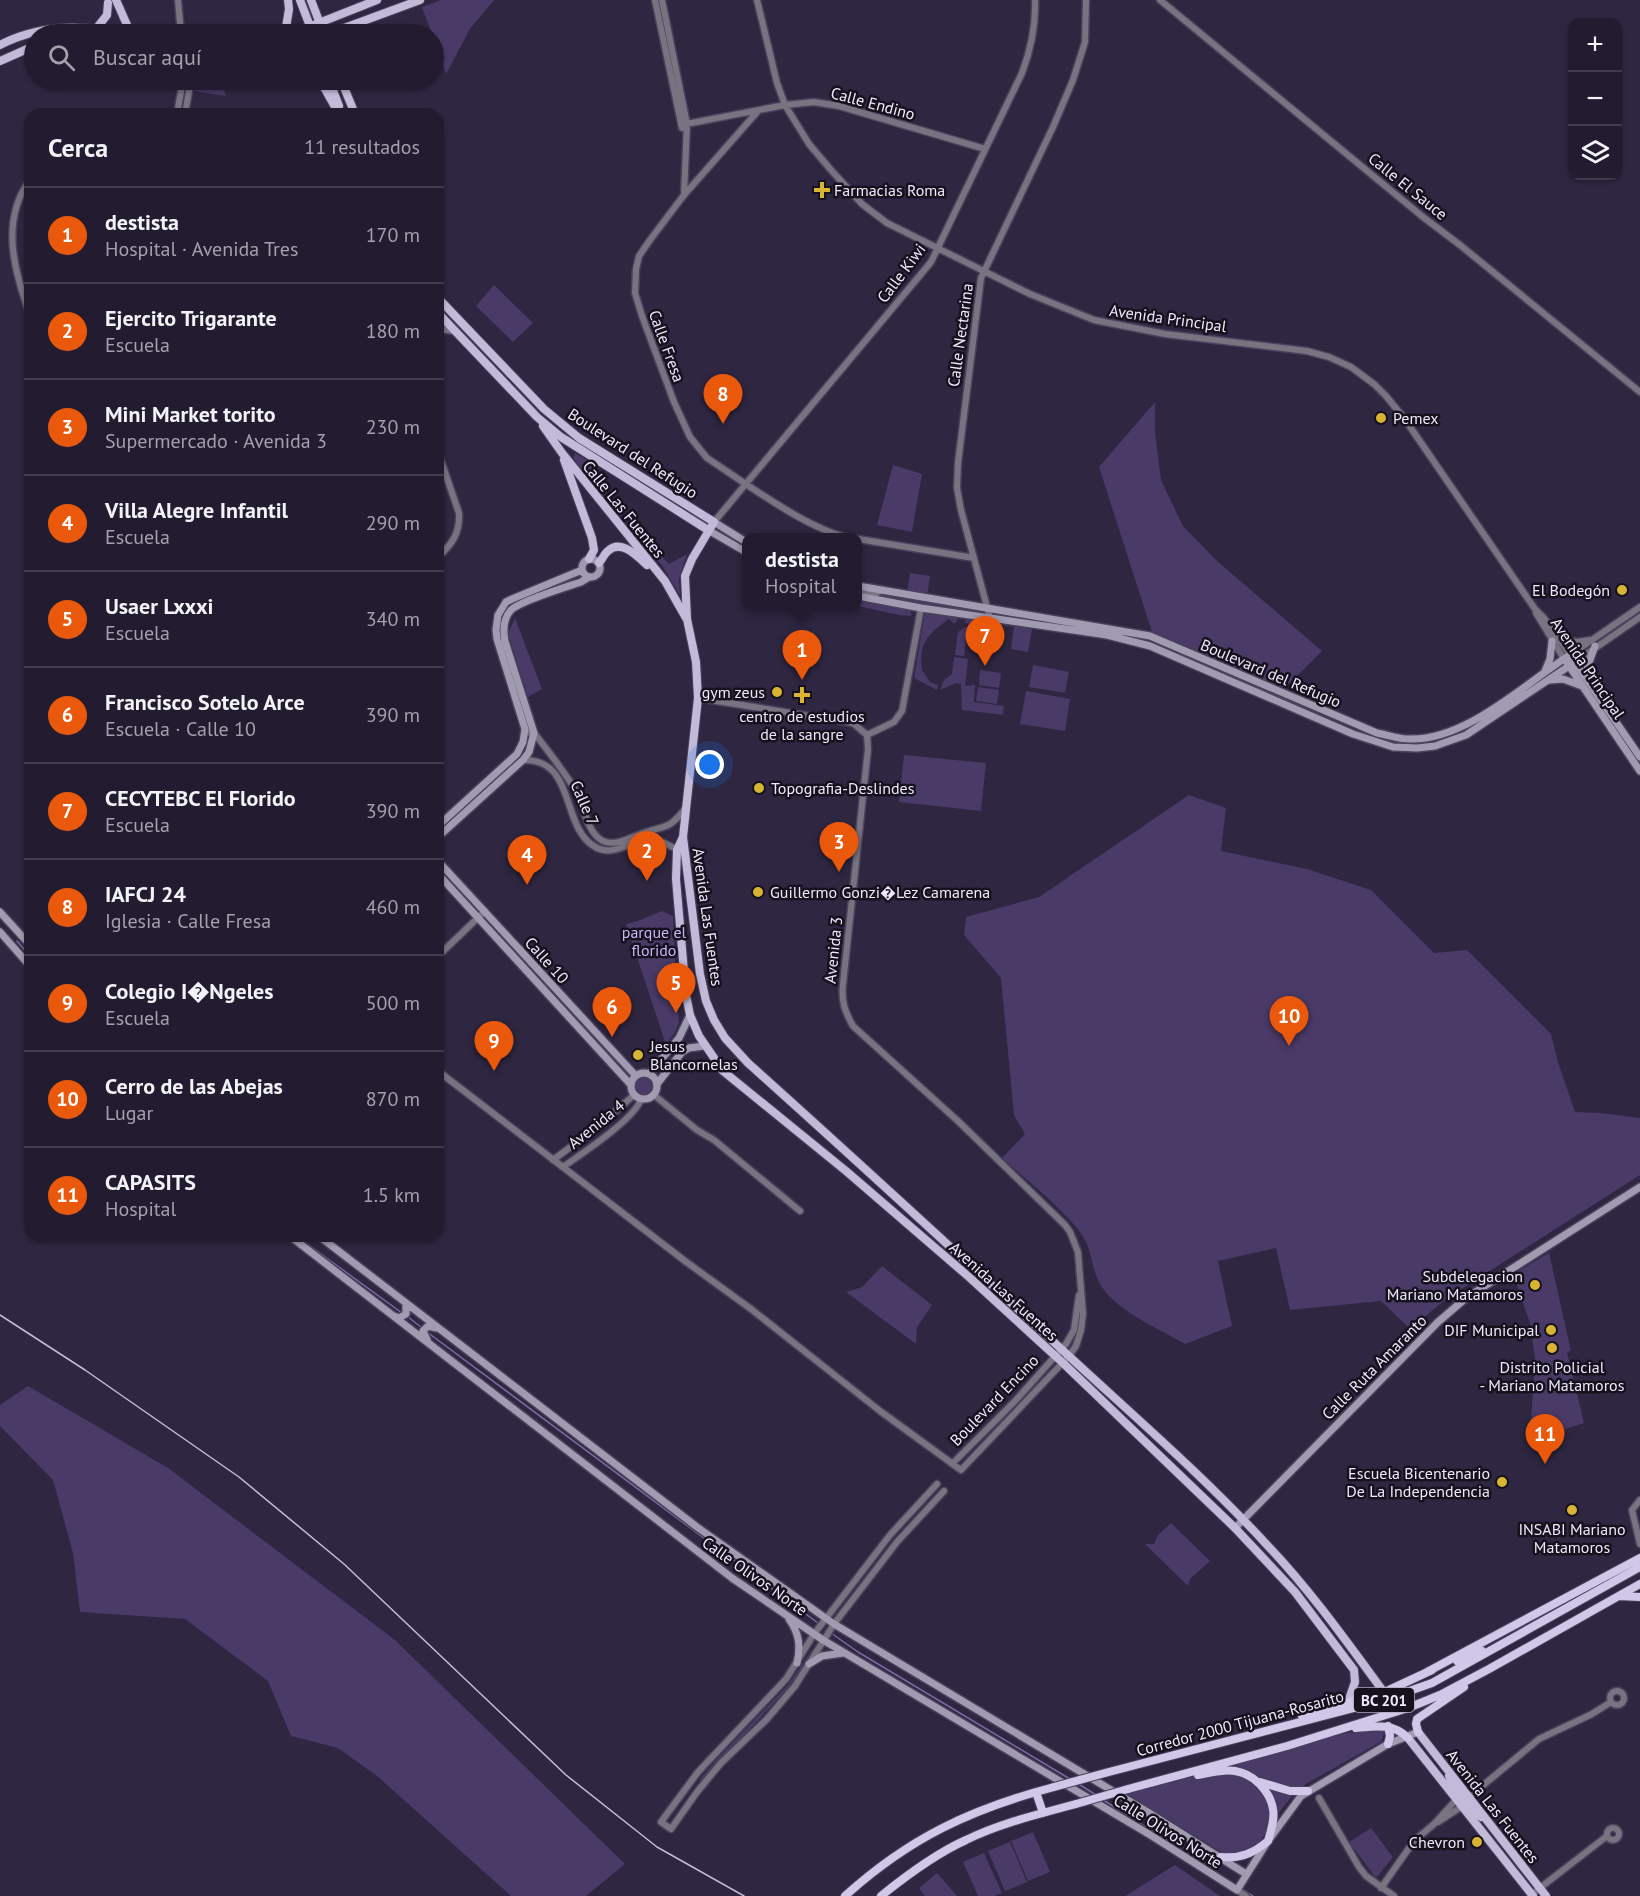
<!DOCTYPE html>
<html lang="es">
<head>
<meta charset="utf-8">
<style>
  :root { --surface:#231c31; --page:#2b2539; --text:#f1f3f6; --muted:#a3a1ab; --line:#403a4d; --accent:#ea580c }
  body { margin:0; font-family:"PT Sans",sans-serif; background:var(--page); color:var(--text) }
  .controls { position:absolute; right:18px; top:18px; display:grid; overflow:hidden; border-radius:12px; box-shadow:0 2px 4px #0004 }
  .controls button { width:54px; height:54px; display:grid; place-items:center; padding:0; border:0; border-bottom:2px solid var(--line); background:var(--surface); color:var(--text); font:30px sans-serif }
  .you { position:absolute; left:710px; top:765px; width:21px; height:21px; margin:-15px; border:4px solid #fff; border-radius:50%; background:#1a73e8; box-shadow:0 0 0 9px #1a73e833 }
  .badge { display:grid; place-items:center; width:39px; height:39px; border-radius:50%; background:var(--accent); color:#fff; font-size:20px; font-weight:700 }
  .pin { position:absolute; translate:-50% -50px; filter:drop-shadow(0 2px 3px #0008) }
  .pin::after { content:''; position:absolute; top:32px; width:21px; height:18px; background:inherit; clip-path:polygon(0 0,100% 0,50% 100%) }
  .popup { position:absolute; left:742px; top:533px; width:120px; height:78px; box-sizing:border-box; display:grid; place-content:center; border-radius:12px; background:var(--surface); filter:drop-shadow(0 2px 4px #0005); font-size:20px; white-space:nowrap; color:var(--muted) }
  .popup b { font-size:22px; color:var(--text) }
  .popup::after { content:''; position:absolute; left:50%; top:100%; margin-left:-12px; border:12px solid transparent; border-top-color:var(--surface) }
  .list { margin:0; padding:0; list-style:none }
  h2 { display:flex; justify-content:space-between; align-items:center; height:78px; margin:0; padding:0 24px; font-size:26px }
  h2 small { font-size:20px; font-weight:400; color:var(--muted) }
  .list li { display:grid; grid-template-columns:39px 1fr auto; gap:18px; align-items:center; box-sizing:border-box; height:96px; padding:0 24px; border-top:2px solid var(--line) }
  .list b { display:block; font-size:22px; white-space:nowrap }
  .list p { margin:0; font-size:20px; white-space:nowrap; color:var(--muted) }
  .list em { font-size:20px; font-style:normal; color:var(--muted) }
  .icon { flex:none; width:33px; height:33px; fill:none; stroke:currentColor; stroke-width:2; stroke-linecap:round; stroke-linejoin:round }
  .map { position:relative; flex:none; width:1640px; height:1896px; overflow:hidden }
  .search { position:absolute; background:var(--surface); box-shadow:0 2px 4px #0004; left:24px; top:24px; width:420px; height:66px; display:flex; align-items:center; gap:15px; box-sizing:border-box; padding:0 21px; border-radius:33px; color:var(--muted); font-size:22px }
  .panel { position:absolute; background:var(--surface); box-shadow:0 2px 4px #0004; left:24px; top:108px; width:420px; height:1134px; border-radius:18px }
  .map>svg:first-child { display:block }
</style>
</head>
<body>
<div class="map">
<svg width="1640" height="1896" viewBox="0 0 1640 1896">
  <rect width="100%" height="100%" fill="#2f2641"/>
  <path fill="#493a67" d="M441,0H494L470,29L446,74L434,34H432L422,7Z
    M197,80H220L226,96L193,91Z
    M494,285L533,323L513,342L476,306Z
    M1155,402V433L1161,480L1183,526L1217,561L1322,651L1284,689L1153,635L1099,467Z
    M575,453L597,466L588,479L573,458Z
    M893,465L922,474L912,532L877,525Z
    M646,540L669,564L687,554L679,579L680,596L662,565L644,545Z
    M910,573L930,576L927,596L907,593Z
    M858,589L979,608L978,615L876,597Z
    M858,601L910,610L912,616L899,615L858,606Z
    M925,612L960,617L954,624L949,619C929,633 918,643 922,670L930,682L938,685L937,690L914,678Z
    M515,618L542,689L528,697L508,633Z
    M966,618L998,623L997,629L965,623Z
    M1014,626L1032,629L1028,652L1011,649Z
    M965,627H968L964,656L955,655L958,632Z
    M954,657L968,659L965,686L975,685L974,702L1004,706L1003,715L962,710L961,684L956,683L940,690L944,680L952,674Z
    M1033,665L1069,672L1065,693L1029,687Z
    M980,670L1001,673L999,688L979,685Z
    M978,687L999,690L997,704L976,701Z
    M1026,691L1070,699L1065,731L1020,724Z
    M904,755L986,763L981,811L899,802Z
    M1189,795L1226,808L1221,851L1307,869L1371,890L1434,953L1467,950L1551,1034L1558,1062L1575,1112L1601,1113L1640,1118V1175L1446,1299L1410,1329L1381,1301L1290,1310L1276,1248L1218,1261L1232,1326L1185,1344C1158,1328 1113,1310 1099,1282C1089,1262 1094,1248 1076,1227C1055,1202 1027,1180 1002,1158L1025,1134L1014,1115L1001,978L964,935L966,917L1039,897Z
    M662,911L673,916L676,979L680,1004H675V1010L677,1011C683,1025 673,1034 666,1045L626,924L638,921Z
    M634 1086a10 10 0 1 1 20 0a10 10 0 1 1-20 0Z
    M1549,1253L1571,1351L1567,1352L1584,1423L1553,1433L1550,1431L1530,1437L1535,1358L1530,1323L1513,1274Z
    M882,1266L932,1305L917,1327L916,1344L846,1292L862,1287Z
    M28,1386L168,1468L395,1640L625,1864L586,1896H511L377,1776L338,1748L291,1736L268,1681L185,1619L80,1612L73,1553L53,1480L0,1426V1405Z
    M1171,1523L1210,1561L1190,1579L1188,1586L1145,1544H1154L1158,1535Z
    M816,1644L817,1647L790,1686L700,1782V1779L718,1758L788,1685Z
    M1380,1729L1384,1731L1382,1741L1306,1784C1284,1801 1271,1825 1256,1848L1226,1855L1127,1794L1339,1734Z
    M1371,1828L1393,1857L1376,1878L1349,1842Z
    M1033,1832L1050,1872L1028,1881L1011,1841Z
    M1010,1842L1027,1882L1005,1891L988,1851Z
    M984,1853L1002,1893L994,1896H978L963,1862Z
    M1175,1865L1220,1896H1125Z
    M937,1873L957,1896H925L919,1888Z"/>
  <g fill="none" stroke-linecap="round" stroke-linejoin="round">
    <path stroke="#7e69a7" stroke-width="1.5" d="M17,941L30,956
      M299,1238L402,1313
      M408,1317L421,1327
      M427,1332L818,1623
      M831,1633L858,1652L1070,1779
      M1077,1783L1096,1795
      M1102,1799L1237,1886
      M1241,1888L1253,1896"/>
    <defs>
      <path id="tertiary" d="M178,0L181,34
        M655,0L682,128
        M662,0L687,124L684,195
        M757,0L777,83L785,105L809,144L831,170L862,204L887,223L1030,294L1094,320L1165,334L1307,351L1329,357L1351,367L1374,384L1386,396L1404,418L1535,609L1544,618L1570,655L1640,607
        M1160,0L1423,217L1460,245L1640,392
        M758,111L684,195L650,240L639,256L636,269L635,293L642,316L674,402L690,437L707,458C744,482 809,531 851,538
        M177,114L183,80
        M185,114L191,80
        M681,125L785,105L814,102L839,106L985,149
        M30,180C0,220 14,271 30,315
        M438,329L455,331
        M438,452L459,513C460,534 452,544 438,557
        M714,522L931,262L1022,73C1031,49 1036,26 1035,0
        M858,539L974,558
        M858,590L877,593L880,591
        M1536,613L1564,659
        M990,618L961,510L957,488L958,463L981,278L1053,127L1073,80L1085,42L1086,0
        M1558,639L1577,642L1590,640
        M1575,662L1640,617
        M698,698L853,723L867,735
        M525,732L534,733C549,752 565,772 577,793C584,807 587,833 603,841C616,847 631,837 643,833C667,825 668,830 685,809
        M867,735L894,722L902,711L921,608
        M523,760C578,759 559,829 597,848C613,856 631,842 646,839C660,837 669,848 681,850
        M438,956L485,911
        M438,1071L685,1261L751,1309L880,1411L961,1470L1069,1356L1076,1346L1081,1330L1083,1314L1078,1252L1070,1232L1065,1225L959,1122L853,1026C845,1012 841,1001 843,984L868,749L867,735
        M654,1095L697,1130L714,1140L800,1211
        M553,1160L596,1128L634,1095
        M563,1167C581,1154 635,1119 641,1099
        M953,1463L1016,1400L1066,1344L1074,1330L1079,1295
        M937,1484L890,1535L814,1634L786,1679L698,1772L661,1822L671,1829L697,1792L721,1763L767,1719L795,1686L834,1624L897,1542L944,1491
        M1640,1500L1632,1510L1640,1544
        M1610 1698a7 7 0 1 1 14 0a7 7 0 1 1-14 0Z
        M1470,1796L1539,1739L1592,1714L1611,1702
        M1319,1798L1359,1867L1366,1876L1394,1896
        M1438,1822L1461,1807
        M1607 1834a6 6 0 1 1 12 0a6 6 0 1 1-12 0Z
        M1381,1888L1414,1841L1434,1824L1456,1800
        M1237,1890L1246,1896
        M1532,1894L1607,1836"/>
      <path id="secondary" d="M714,522L746,542
        M708,530L746,552
        M582 568a9 9 0 1 1 18 0a9 9 0 1 1-18 0Z
        M858,586L1150,636L1377,733C1388,735 1399,739 1409,739C1466,741 1524,684 1570,655L1640,757
        M858,596L921,608L1107,635L1150,646L1353,734L1393,747L1417,748L1435,746L1466,735L1575,662
        M1567,663L1640,771
        M1545,671L1550,659L1552,641
        M1586,676L1588,665L1595,646
        M1550,680L1563,679L1582,686
        M438,826L517,754L523,742L525,729L497,639L496,630L498,615L506,602L512,599L582,570
        M438,837L523,760L529,752L534,733L505,641C503,631 503,619 511,610C520,601 566,587 581,582L589,577
        M438,861L636,1076
        M438,874L631,1085
        M0,912L30,945
        M0,932L30,966
        M631 1086a13 13 0 1 1 26 0a13 13 0 1 1-26 0Z
        M649,1074L679,1038L690,1015
        M657,1084L682,1052L689,1048L704,1046
        M290,1236L732,1578L823,1640L1152,1836L1237,1890L1268,1841L1301,1796L1388,1744L1418,1732
        M319,1236L697,1527L834,1624L1146,1811L1246,1874
        M394,1316L399,1318L406,1314V1303
        M428,1342L423,1331L428,1326L437,1328
        M1235,1528L1438,1322L1466,1298L1640,1187
        M789,1619C799,1633 801,1646 797,1663
        M809,1664L822,1656L843,1653"/>
      <path id="primary" d="M116,0L131,34
        M300,0L313,34
        M311,0L324,34
        M96,29L107,15L108,3
        M285,34L289,9L288,0
        M291,34L377,0
        M328,34L420,0
        M0,45C39,25 81,24 123,34
        M0,61L34,46
        M320,80L339,114
        M329,80L339,106
        M341,80L355,114
        M438,298L544,409L579,438L714,522L692,559L685,576L687,619L696,662L698,698L683,837L700,974L706,1001L714,1020L725,1038L748,1063C852,1156 955,1251 1058,1346C1129,1412 1203,1475 1268,1546C1310,1590 1347,1642 1383,1691
        M438,313L537,417L561,437L708,530
        M543,426L562,453L665,581L686,618
        M564,460L592,538L594,550L589,559
        M599,563C602,560 604,554 608,551C621,538 638,557 647,565
        M683,837L677,850L676,879L686,995L690,1015L699,1036L723,1071L846,1171L969,1277L1063,1363L1235,1528L1295,1592L1354,1670L1355,1682L1348,1702
        M1418,1732L1546,1896
        M1408,1738L1533,1896
        M1449,1776L1462,1803
        M1461,1800L1481,1817"/>
      <path id="trunk" d="M1619,1596L1640,1597
        M1457,1661L1482,1651
        M1427,1672L1640,1558
        M1302,1716L1389,1690L1432,1670
        M1388,1726L1390,1736L1388,1744
        M1356,1728C1376,1726 1393,1723 1408,1738
        M1418,1732L1416,1724L1417,1719L1464,1687
        M1105,1773L1381,1701L1432,1683L1640,1567
        M1198,1775C1210,1773 1223,1769 1235,1771C1254,1774 1270,1791 1273,1809C1275,1819 1271,1831 1268,1841C1254,1853 1240,1859 1221,1857
        M1260,1782L1290,1791H1308
        M1128,1789L1287,1746L1408,1708L1440,1695L1489,1669L1640,1584
        M1036,1792L1043,1813
        M845,1896C909,1838 971,1809 1054,1787
        M881,1896C907,1875 935,1854 966,1840C1001,1823 1039,1814 1076,1804"/>
    </defs>
    <use href="#tertiary" stroke="#4a415b" stroke-width="9"/>
    <use href="#secondary" stroke="#4a415b" stroke-width="10"/>
    <use href="#primary" stroke="#4a415b" stroke-width="10"/>
    <use href="#trunk" stroke="#4a415b" stroke-width="10"/>
    <use href="#tertiary" stroke="#777381" stroke-width="6"/>
    <use href="#secondary" stroke="#a19bb2" stroke-width="7"/>
    <use href="#primary" stroke="#c2bad8" stroke-width="8"/>
    <use href="#trunk" stroke="#d1c8e9" stroke-width="8"/>
    <path stroke="#c4bed3" stroke-width="1.5" d="M0,1315L85,1370L239,1477L344,1564L566,1775L657,1847L744,1896"/>
    <defs>
      <path id="trunk-bridge" d="M1054,1787L1105,1773
        M1076,1804L1128,1789"/>
    </defs>
    <use href="#trunk-bridge" stroke="#4a415b" stroke-width="10" stroke-linecap="butt"/>
    <use href="#trunk-bridge" stroke="#d1c8e9" stroke-width="8"/>
  </g>
  <g fill="#d7b434" stroke="#15121e" stroke-width="2">
    <path d="M819 181h6v6h6v6h-6v6h-6v-6h-6v-6h6z"/>
    <circle cx="1381" cy="418" r="6"/>
    <circle cx="1622" cy="590" r="6"/>
    <circle cx="777" cy="692" r="6"/>
    <path d="M799 686h6v6h6v6h-6v6h-6v-6h-6v-6h6z"/>
    <circle cx="759" cy="788" r="6"/>
    <circle cx="758" cy="892" r="6"/>
    <circle cx="638" cy="1055" r="6"/>
    <circle cx="1535" cy="1285" r="6"/>
    <circle cx="1551" cy="1330" r="6"/>
    <circle cx="1552" cy="1348" r="6"/>
    <circle cx="1502" cy="1482" r="6"/>
    <circle cx="1572" cy="1510" r="6"/>
    <circle cx="1477" cy="1842" r="6"/>
  </g>
  <g text-anchor="middle" dominant-baseline="central" stroke-width="5" stroke-linejoin="round" paint-order="stroke">
    <rect fill="#15121e" stroke="#aca8b9" stroke-width="1.5" x="1354" y="1688" width="60" height="24" rx="4.5"/>
    <g font-size="15" font-weight="bold" fill="#ede8fb">
      <text x="1384" y="1700">BC 201</text>
    </g>
    <g font-size="16" fill="#ede8fb" stroke="#15121e">
      <text transform="translate(873 103) rotate(15)">Calle Endino</text>
      <text transform="translate(1408 186) rotate(39)">Calle El Sauce</text>
      <text transform="translate(901 273) rotate(-53)">Calle Kiwi</text>
      <text transform="translate(1168 318) rotate(8)">Avenida Principal</text>
      <text transform="translate(960 335) rotate(-82)">Calle Nectarina</text>
      <text transform="translate(667 346) rotate(70)">Calle Fresa</text>
      <text transform="translate(633 453) rotate(33)">Boulevard del Refugio</text>
      <text transform="translate(624 509) rotate(51)">Calle Las Fuentes</text>
      <text transform="translate(1588 668) rotate(56)">Avenida Principal</text>
      <text transform="translate(1271 673) rotate(23)">Boulevard del Refugio</text>
      <text transform="translate(585 803) rotate(66)">Calle 7</text>
      <text transform="translate(708 917) rotate(82)">Avenida Las Fuentes</text>
      <text transform="translate(833 950) rotate(-84)">Avenida 3</text>
      <text transform="translate(547 960) rotate(48)">Calle 10</text>
      <text transform="translate(596 1124) rotate(-39)">Avenida 4</text>
      <text transform="translate(1004 1291) rotate(42)">Avenida Las Fuentes</text>
      <text transform="translate(1374 1367) rotate(-45)">Calle Ruta Amaranto</text>
      <text transform="translate(994 1400) rotate(-46)">Boulevard Encino</text>
      <text transform="translate(755 1576) rotate(35)">Calle Olivos Norte</text>
      <text transform="translate(1240 1723) rotate(-15)">Corredor 2000 Tijuana-Rosarito</text>
      <text transform="translate(1493 1806) rotate(52)">Avenida Las Fuentes</text>
      <text transform="translate(1168 1831) rotate(32)">Calle Olivos Norte</text>
    </g>
    <g font-size="16" fill="#ede8fb" stroke="#15121e" text-anchor="end">
      <text x="834" y="190" text-anchor="start">Farmacias Roma</text>
      <text x="1393" y="418" text-anchor="start">Pemex</text>
      <text x="1610" y="590">El Bodegón</text>
      <text x="765" y="692">gym zeus</text>
      <text x="802" y="716" text-anchor="middle">centro de estudios<tspan x="802" dy="18">de la sangre</tspan></text>
      <text x="771" y="788" text-anchor="start">Topografia-Deslindes</text>
      <text x="770" y="892" text-anchor="start">Guillermo Gonzi�Lez Camarena</text>
      <text x="650" y="1046" text-anchor="start">Jesus<tspan x="650" dy="18">Blancornelas</tspan></text>
      <text x="1523" y="1276">Subdelegacion<tspan x="1523" dy="18">Mariano Matamoros</tspan></text>
      <text x="1539" y="1330">DIF Municipal</text>
      <text x="1552" y="1367" text-anchor="middle">Distrito Policial<tspan x="1552" dy="18">- Mariano Matamoros</tspan></text>
      <text x="1490" y="1473">Escuela Bicentenario<tspan x="1490" dy="18">De La Independencia</tspan></text>
      <text x="1572" y="1529" text-anchor="middle">INSABI Mariano<tspan x="1572" dy="18">Matamoros</tspan></text>
      <text x="1465" y="1842">Chevron</text>
    </g>
    <g font-size="16" fill="#c9b4fa" stroke="#15121e">
      <text x="654" y="932">parque el<tspan x="654" dy="18">florido</tspan></text>
    </g>
  </g>
</svg>
<div class="controls">
<button>+</button>
<button>−</button>
<button><svg class="icon" aria-label="layers" viewBox="0 0 24 24"><path d="M12 4l9 5-9 5-9-5zM3 14l9 5 9-5"/></svg></button>
</div>
<div class="you"></div>
<div class="pin badge" style="left:802px;top:680px">1</div>
<div class="popup"><b>destista</b>Hospital</div>
<div class="pin badge" style="left:647px;top:881px">2</div>
<div class="pin badge" style="left:839px;top:872px">3</div>
<div class="pin badge" style="left:527px;top:885px">4</div>
<div class="pin badge" style="left:676px;top:1013px">5</div>
<div class="pin badge" style="left:612px;top:1037px">6</div>
<div class="pin badge" style="left:985px;top:666px">7</div>
<div class="pin badge" style="left:723px;top:424px">8</div>
<div class="pin badge" style="left:494px;top:1071px">9</div>
<div class="pin badge" style="left:1289px;top:1046px">10</div>
<div class="pin badge" style="left:1545px;top:1464px">11</div>
<div class="search"><svg class="icon" aria-label="search" viewBox="0 0 24 24"><circle cx="10" cy="10" r="6"/><path d="M15 15l6 6"/></svg>Buscar aquí</div>
<section class="panel">
<h2>Cerca<small>11 resultados</small></h2>
<ul class="list">
<li><span class="badge">1</span><div><b>destista</b><p>Hospital · Avenida Tres</p></div><em>170 m</em></li>
<li><span class="badge">2</span><div><b>Ejercito Trigarante</b><p>Escuela</p></div><em>180 m</em></li>
<li><span class="badge">3</span><div><b>Mini Market torito</b><p>Supermercado · Avenida 3</p></div><em>230 m</em></li>
<li><span class="badge">4</span><div><b>Villa Alegre Infantil</b><p>Escuela</p></div><em>290 m</em></li>
<li><span class="badge">5</span><div><b>Usaer Lxxxi</b><p>Escuela</p></div><em>340 m</em></li>
<li><span class="badge">6</span><div><b>Francisco Sotelo Arce</b><p>Escuela · Calle 10</p></div><em>390 m</em></li>
<li><span class="badge">7</span><div><b>CECYTEBC El Florido</b><p>Escuela</p></div><em>390 m</em></li>
<li><span class="badge">8</span><div><b>IAFCJ 24</b><p>Iglesia · Calle Fresa</p></div><em>460 m</em></li>
<li><span class="badge">9</span><div><b>Colegio I�Ngeles</b><p>Escuela</p></div><em>500 m</em></li>
<li><span class="badge">10</span><div><b>Cerro de las Abejas</b><p>Lugar</p></div><em>870 m</em></li>
<li><span class="badge">11</span><div><b>CAPASITS</b><p>Hospital</p></div><em>1.5 km</em></li>
</ul>
</section>
</div>
</body>
</html>
